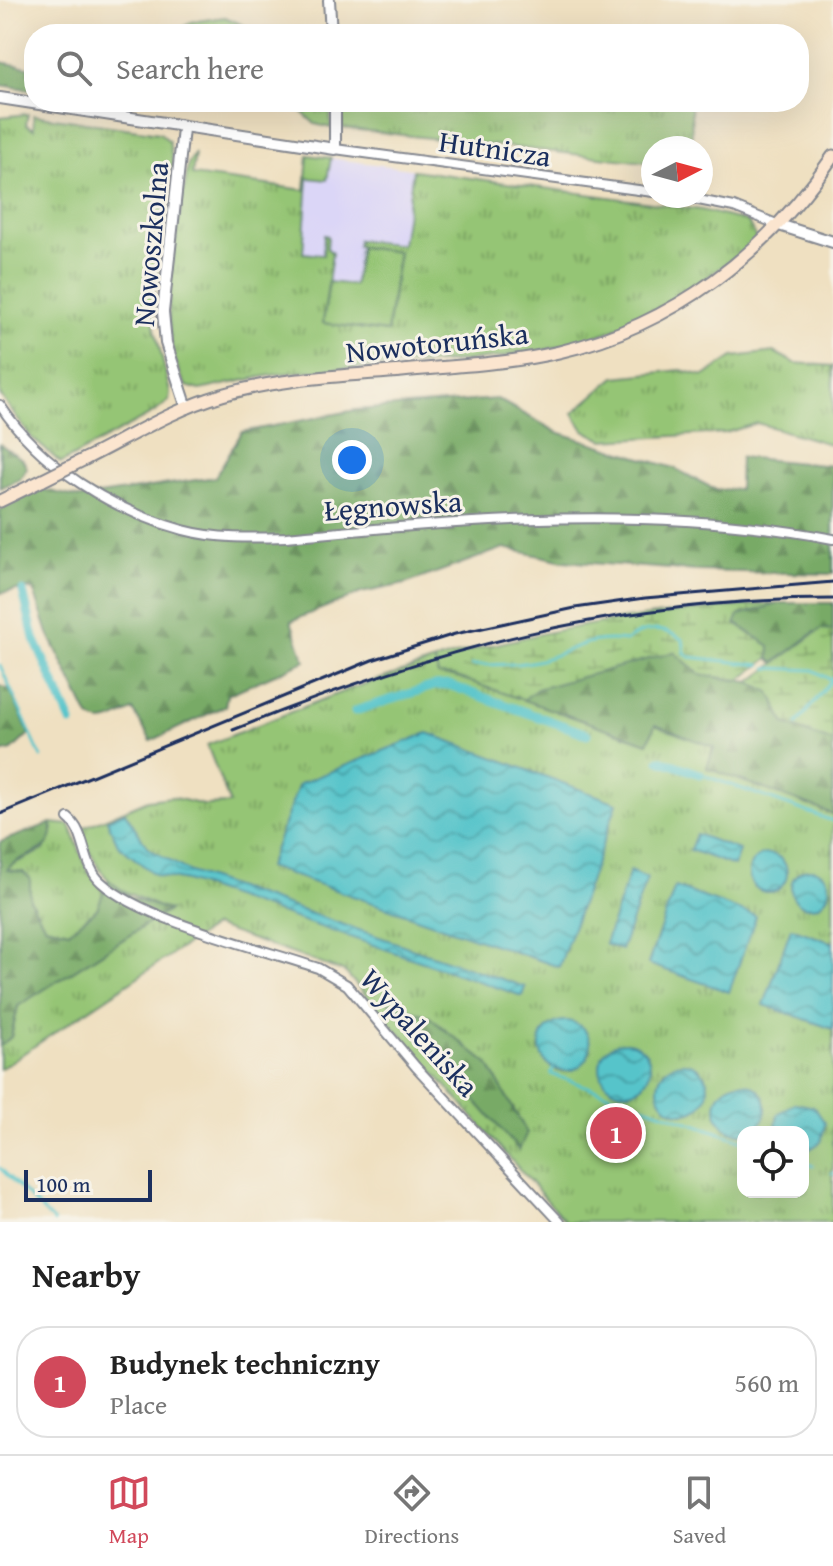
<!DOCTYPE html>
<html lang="en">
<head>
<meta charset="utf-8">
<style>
  :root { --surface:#fff; --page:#f2f2f2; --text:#222; --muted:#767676; --line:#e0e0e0; --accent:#d1495b }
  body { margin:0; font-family:"Gentium Book Plus",serif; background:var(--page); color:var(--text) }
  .controls { position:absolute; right:24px; bottom:24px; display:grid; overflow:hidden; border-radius:16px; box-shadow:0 8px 32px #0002 }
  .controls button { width:72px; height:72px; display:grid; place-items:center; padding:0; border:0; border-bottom:2px solid var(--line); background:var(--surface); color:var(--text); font:40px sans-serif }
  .compass { position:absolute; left:641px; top:136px; width:72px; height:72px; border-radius:50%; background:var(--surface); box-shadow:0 8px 32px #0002; rotate:84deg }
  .scale { position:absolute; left:24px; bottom:20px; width:128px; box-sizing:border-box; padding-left:8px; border:4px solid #1b2f5e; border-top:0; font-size:22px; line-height:28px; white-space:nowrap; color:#1b2f5e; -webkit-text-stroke:6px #f7f3e8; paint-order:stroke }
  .you { position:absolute; left:352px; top:460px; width:28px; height:28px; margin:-20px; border:6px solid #fff; border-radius:50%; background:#1a73e8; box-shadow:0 0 0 12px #1a73e833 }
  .badge { display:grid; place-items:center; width:52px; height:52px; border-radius:50%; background:var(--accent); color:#fff; font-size:26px; font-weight:700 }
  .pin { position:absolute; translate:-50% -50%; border:4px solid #fff; box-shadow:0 2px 8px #0006 }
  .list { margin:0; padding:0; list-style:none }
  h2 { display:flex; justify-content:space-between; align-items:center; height:104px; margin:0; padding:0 32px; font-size:34px }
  h2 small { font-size:26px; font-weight:400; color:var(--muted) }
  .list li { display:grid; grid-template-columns:52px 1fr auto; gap:24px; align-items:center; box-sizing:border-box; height:112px; margin:0 16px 16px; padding:0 16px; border:2px solid var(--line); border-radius:32px }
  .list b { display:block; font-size:30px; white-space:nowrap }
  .list p { margin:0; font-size:26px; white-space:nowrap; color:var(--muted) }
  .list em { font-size:26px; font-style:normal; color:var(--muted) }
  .icon { flex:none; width:44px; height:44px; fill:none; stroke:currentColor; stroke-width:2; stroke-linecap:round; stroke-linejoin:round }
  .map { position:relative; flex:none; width:833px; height:1222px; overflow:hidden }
  .search { position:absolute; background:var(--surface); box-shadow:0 8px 32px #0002; left:24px; right:24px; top:24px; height:88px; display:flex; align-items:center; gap:20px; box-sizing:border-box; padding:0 28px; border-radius:32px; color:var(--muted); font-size:30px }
  .sheet { height:232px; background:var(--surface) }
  nav { display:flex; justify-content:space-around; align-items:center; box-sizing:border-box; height:112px; border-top:2px solid var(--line); background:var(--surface); font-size:22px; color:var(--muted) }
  nav a { display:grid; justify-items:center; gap:4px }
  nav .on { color:var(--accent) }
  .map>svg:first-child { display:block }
</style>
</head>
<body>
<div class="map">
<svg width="833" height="1222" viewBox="0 0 833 1222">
  <defs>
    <pattern id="grass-tufts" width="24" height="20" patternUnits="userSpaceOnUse" patternTransform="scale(2)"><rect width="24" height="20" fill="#95c574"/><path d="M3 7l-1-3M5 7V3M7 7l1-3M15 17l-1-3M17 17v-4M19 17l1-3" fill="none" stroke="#79a062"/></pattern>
    <pattern id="forest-firs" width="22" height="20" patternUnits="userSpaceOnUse" patternTransform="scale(2)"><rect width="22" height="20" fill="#78aa66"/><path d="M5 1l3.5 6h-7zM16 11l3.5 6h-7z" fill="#628b57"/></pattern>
    <pattern id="wetland-marsh" width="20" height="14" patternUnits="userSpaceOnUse" patternTransform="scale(2)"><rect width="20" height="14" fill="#95c574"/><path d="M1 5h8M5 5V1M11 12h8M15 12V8" fill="none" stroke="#79a062"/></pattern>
    <pattern id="water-waves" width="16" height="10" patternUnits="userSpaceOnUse" patternTransform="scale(2)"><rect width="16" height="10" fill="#56c4ca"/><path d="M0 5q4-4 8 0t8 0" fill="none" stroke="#46a0a7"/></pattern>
  </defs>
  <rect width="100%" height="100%" fill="#f7f3e8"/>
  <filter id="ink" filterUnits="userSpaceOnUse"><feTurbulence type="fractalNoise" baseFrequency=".0125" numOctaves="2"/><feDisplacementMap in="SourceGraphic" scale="16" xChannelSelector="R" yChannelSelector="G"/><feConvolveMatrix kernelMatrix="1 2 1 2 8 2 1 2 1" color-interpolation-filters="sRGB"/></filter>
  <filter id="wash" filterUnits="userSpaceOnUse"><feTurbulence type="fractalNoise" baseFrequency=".006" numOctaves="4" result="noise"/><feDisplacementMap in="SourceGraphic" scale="32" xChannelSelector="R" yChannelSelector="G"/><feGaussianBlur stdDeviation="1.8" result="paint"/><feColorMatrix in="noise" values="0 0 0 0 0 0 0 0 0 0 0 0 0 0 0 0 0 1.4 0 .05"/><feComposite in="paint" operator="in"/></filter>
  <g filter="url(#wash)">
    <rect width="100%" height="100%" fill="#efe0c1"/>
    <path fill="#dbd6f7" d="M308,155L417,170L389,348L289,358Z"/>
    <path fill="url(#grass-tufts)" stroke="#587a69" stroke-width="2" fill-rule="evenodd" d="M225,17L263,34H175L191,22Z
      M291,102H330L331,128L315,124Z
      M341,102H691L692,148H653V163L342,128Z
      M28,114L26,125L34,129L33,115L160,133L169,141L173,163L162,197L166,230L155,282L154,324L170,392L169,401L155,412L61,463L31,437L0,395V117Z
      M195,153L192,175L305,190L308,155L331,158L327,180L308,178L303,253L323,255L324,235L328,236L327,248L332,253L323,323L387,332L399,252L357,246L358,240L402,245L413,170L702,210L748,222L757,240C719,270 678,300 635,320C530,372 402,360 289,373C259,376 229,384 200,390L186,386C150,322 180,232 188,164Z
      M774,352L795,363L833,366V445L757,423L726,433L603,440L584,430L573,413L615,377L681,370L704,376L733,357Z
      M435,661L438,675L455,676L648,743L655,725L714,747L707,768L833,814V1222H566L345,972L214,926L0,1069V1046L11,1037L18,1006L168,911C111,885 106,890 80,829L148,800L171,797L204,805L230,804L207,745L347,690ZM743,1132H803V1192H743Z
      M51,823L70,825L88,872L105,890L97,909L69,931L45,927L30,900L23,872L7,870L11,865L44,850L53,829Z"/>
    <path fill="url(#forest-firs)" stroke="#4a6c62" stroke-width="2" d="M0,62L34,68V90L0,85Z
      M497,399L557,432L674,468L716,490L739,489L740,457L833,466V574L698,571L563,561L504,548L405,584L361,593L291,621L305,661L227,695L225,706L151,741L133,710C118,716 104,729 89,717L48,633L34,591L28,588L0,593V510L41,489L80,498L215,477L242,432L356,410Z
      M0,444L23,460L27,468L20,479L0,488Z
      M781,603H833V630L815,632L774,663L769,658L770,646L735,623L739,615Z
      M674,652L701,675L750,682L770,692L785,724L833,742V814L707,768L714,747L655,725L648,743L523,700L536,689Z
      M0,686L10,689L29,734L12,750L0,753Z
      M51,823C59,856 20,851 7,870L23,872L30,878V900L45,926L69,931L97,909L108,880L131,898L169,910L18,1006L11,1037L0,1046V842Z
      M388,1002L428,1016L488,1064L527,1133L519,1150Z"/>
    <path fill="url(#wetland-marsh)" stroke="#587a69" stroke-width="2" d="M781,603L739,615L735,624L770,646L769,658L740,680L701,675L674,652L537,689L523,700L454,676L438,675L435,661C549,626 663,611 781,603Z
      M821,629L833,630V742L785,724L770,692L750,682Z"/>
    <path fill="#95c574" stroke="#587a69" stroke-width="2" d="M360,247L398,252L387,332L323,323L329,282L354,285Z"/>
    <path fill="url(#water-waves)" stroke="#387a94" stroke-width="2" d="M428,733L617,803L559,967L268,867L299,784Z
      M125,812L148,848L190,872L525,987L522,996L186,881L155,875L118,845L107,820Z
      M696,834L739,850L734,866L690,850Z
      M749 873a19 19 0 1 1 38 0a19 19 0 1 1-38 0Z
      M791 888a19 19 0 1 1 38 0a19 19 0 1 1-38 0Z
      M630,871L647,878L621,950L605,944Z
      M675,887L756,916L729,992L648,964Z
      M791,928L833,943V1029L764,1005Z
      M540 1046a25 25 0 1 1 50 0a25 25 0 1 1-50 0Z
      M600 1067a25 25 0 1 1 50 0a25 25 0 1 1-50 0Z
      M658 1088a25 25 0 1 1 50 0a25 25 0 1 1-50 0Z
      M716 1108a25 25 0 1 1 50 0a25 25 0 1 1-50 0Z
      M795,1103L814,1107L825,1123L821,1142L804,1153L803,1132H775L778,1114Z"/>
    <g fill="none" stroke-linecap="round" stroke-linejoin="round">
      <path stroke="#56c4ca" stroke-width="3" d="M0,665L41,757
        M472,665C493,664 516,666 536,661C575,652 580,636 626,641C643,627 665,627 683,640L685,653L690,657L761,665
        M767,668L813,670L833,681
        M797,724L833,678
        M700,774L833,821
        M553,1069L551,1074L743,1141
        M803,1162L813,1166
        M0,1168L54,1222
        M832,1173H833"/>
      <path stroke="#56c4ca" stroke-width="9" d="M23,591L34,638L71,722
        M355,711L434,686L449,685L587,734
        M660,760L700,774"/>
    </g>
  </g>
  <g filter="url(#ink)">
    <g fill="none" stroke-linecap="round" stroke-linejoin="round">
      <defs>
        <path id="minor" d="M335,149L653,192
          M678,196L734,207L779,225
          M0,405C40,466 113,511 183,530C216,539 253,538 286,537C468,520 652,504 833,539
          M68,818C87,833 82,865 101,882C142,920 262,949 318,968L347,985L416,1067L560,1222"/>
        <path id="tertiary" d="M329,0L331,34
          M0,98L335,149V102
          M183,129L163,312L166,343L187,408
          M779,225L833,242"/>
        <path id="secondary" d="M85,459C129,437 174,409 222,395C280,378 342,376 402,371C454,366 508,364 559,352C674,325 767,253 833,156
          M0,501L43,480"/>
      </defs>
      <use href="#minor" stroke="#858890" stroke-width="12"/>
      <use href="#tertiary" stroke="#858890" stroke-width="14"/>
      <use href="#secondary" stroke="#858890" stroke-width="15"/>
      <use href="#minor" stroke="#fff" stroke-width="8"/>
      <use href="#tertiary" stroke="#fff" stroke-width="10"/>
      <use href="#secondary" stroke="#fbe5cf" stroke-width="11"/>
      <path stroke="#1b2f5e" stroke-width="3" d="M233,730C433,649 615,599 833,599
        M0,814L372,660L455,634L575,608L645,598L833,582"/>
      <defs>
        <path id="secondary-bridge" d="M43,480L85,459"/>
      </defs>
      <use href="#secondary-bridge" stroke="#858890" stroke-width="15" stroke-linecap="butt"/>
      <use href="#secondary-bridge" stroke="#fbe5cf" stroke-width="11"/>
    </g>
  </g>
  <g text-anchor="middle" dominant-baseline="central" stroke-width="6" stroke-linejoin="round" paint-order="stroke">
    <g font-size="30" fill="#1b2f5e" stroke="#f7f3e8">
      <text transform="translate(495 148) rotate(8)">Hutnicza</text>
      <text transform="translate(150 244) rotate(-85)">Nowoszkolna</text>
      <text transform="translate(437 342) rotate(-6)">Nowotoruńska</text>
      <text transform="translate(393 505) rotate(-4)">Łęgnowska</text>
      <text transform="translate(420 1032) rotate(48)">Wypaleniska</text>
    </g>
  </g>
</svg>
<div class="controls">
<button><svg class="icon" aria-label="locate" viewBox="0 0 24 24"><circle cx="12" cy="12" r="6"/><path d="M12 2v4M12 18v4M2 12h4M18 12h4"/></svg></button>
</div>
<svg class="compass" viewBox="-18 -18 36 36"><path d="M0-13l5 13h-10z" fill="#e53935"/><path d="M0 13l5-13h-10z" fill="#767676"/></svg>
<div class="scale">100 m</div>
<div class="you"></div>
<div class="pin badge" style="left:616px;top:1133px">1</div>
<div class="search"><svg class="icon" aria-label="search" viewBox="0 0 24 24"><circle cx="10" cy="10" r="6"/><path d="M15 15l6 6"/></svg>Search here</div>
</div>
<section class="sheet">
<h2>Nearby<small></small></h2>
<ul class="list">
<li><span class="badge">1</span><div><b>Budynek techniczny</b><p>Place</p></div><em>560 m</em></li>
</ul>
</section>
<nav>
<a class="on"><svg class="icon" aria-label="map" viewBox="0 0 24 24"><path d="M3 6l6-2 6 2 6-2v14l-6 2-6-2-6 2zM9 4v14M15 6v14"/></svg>Map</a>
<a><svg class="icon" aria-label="directions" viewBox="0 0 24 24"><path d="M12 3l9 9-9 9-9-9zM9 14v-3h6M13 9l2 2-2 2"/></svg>Directions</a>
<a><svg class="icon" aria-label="saved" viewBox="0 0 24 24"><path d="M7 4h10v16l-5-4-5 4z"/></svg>Saved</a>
</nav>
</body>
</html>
